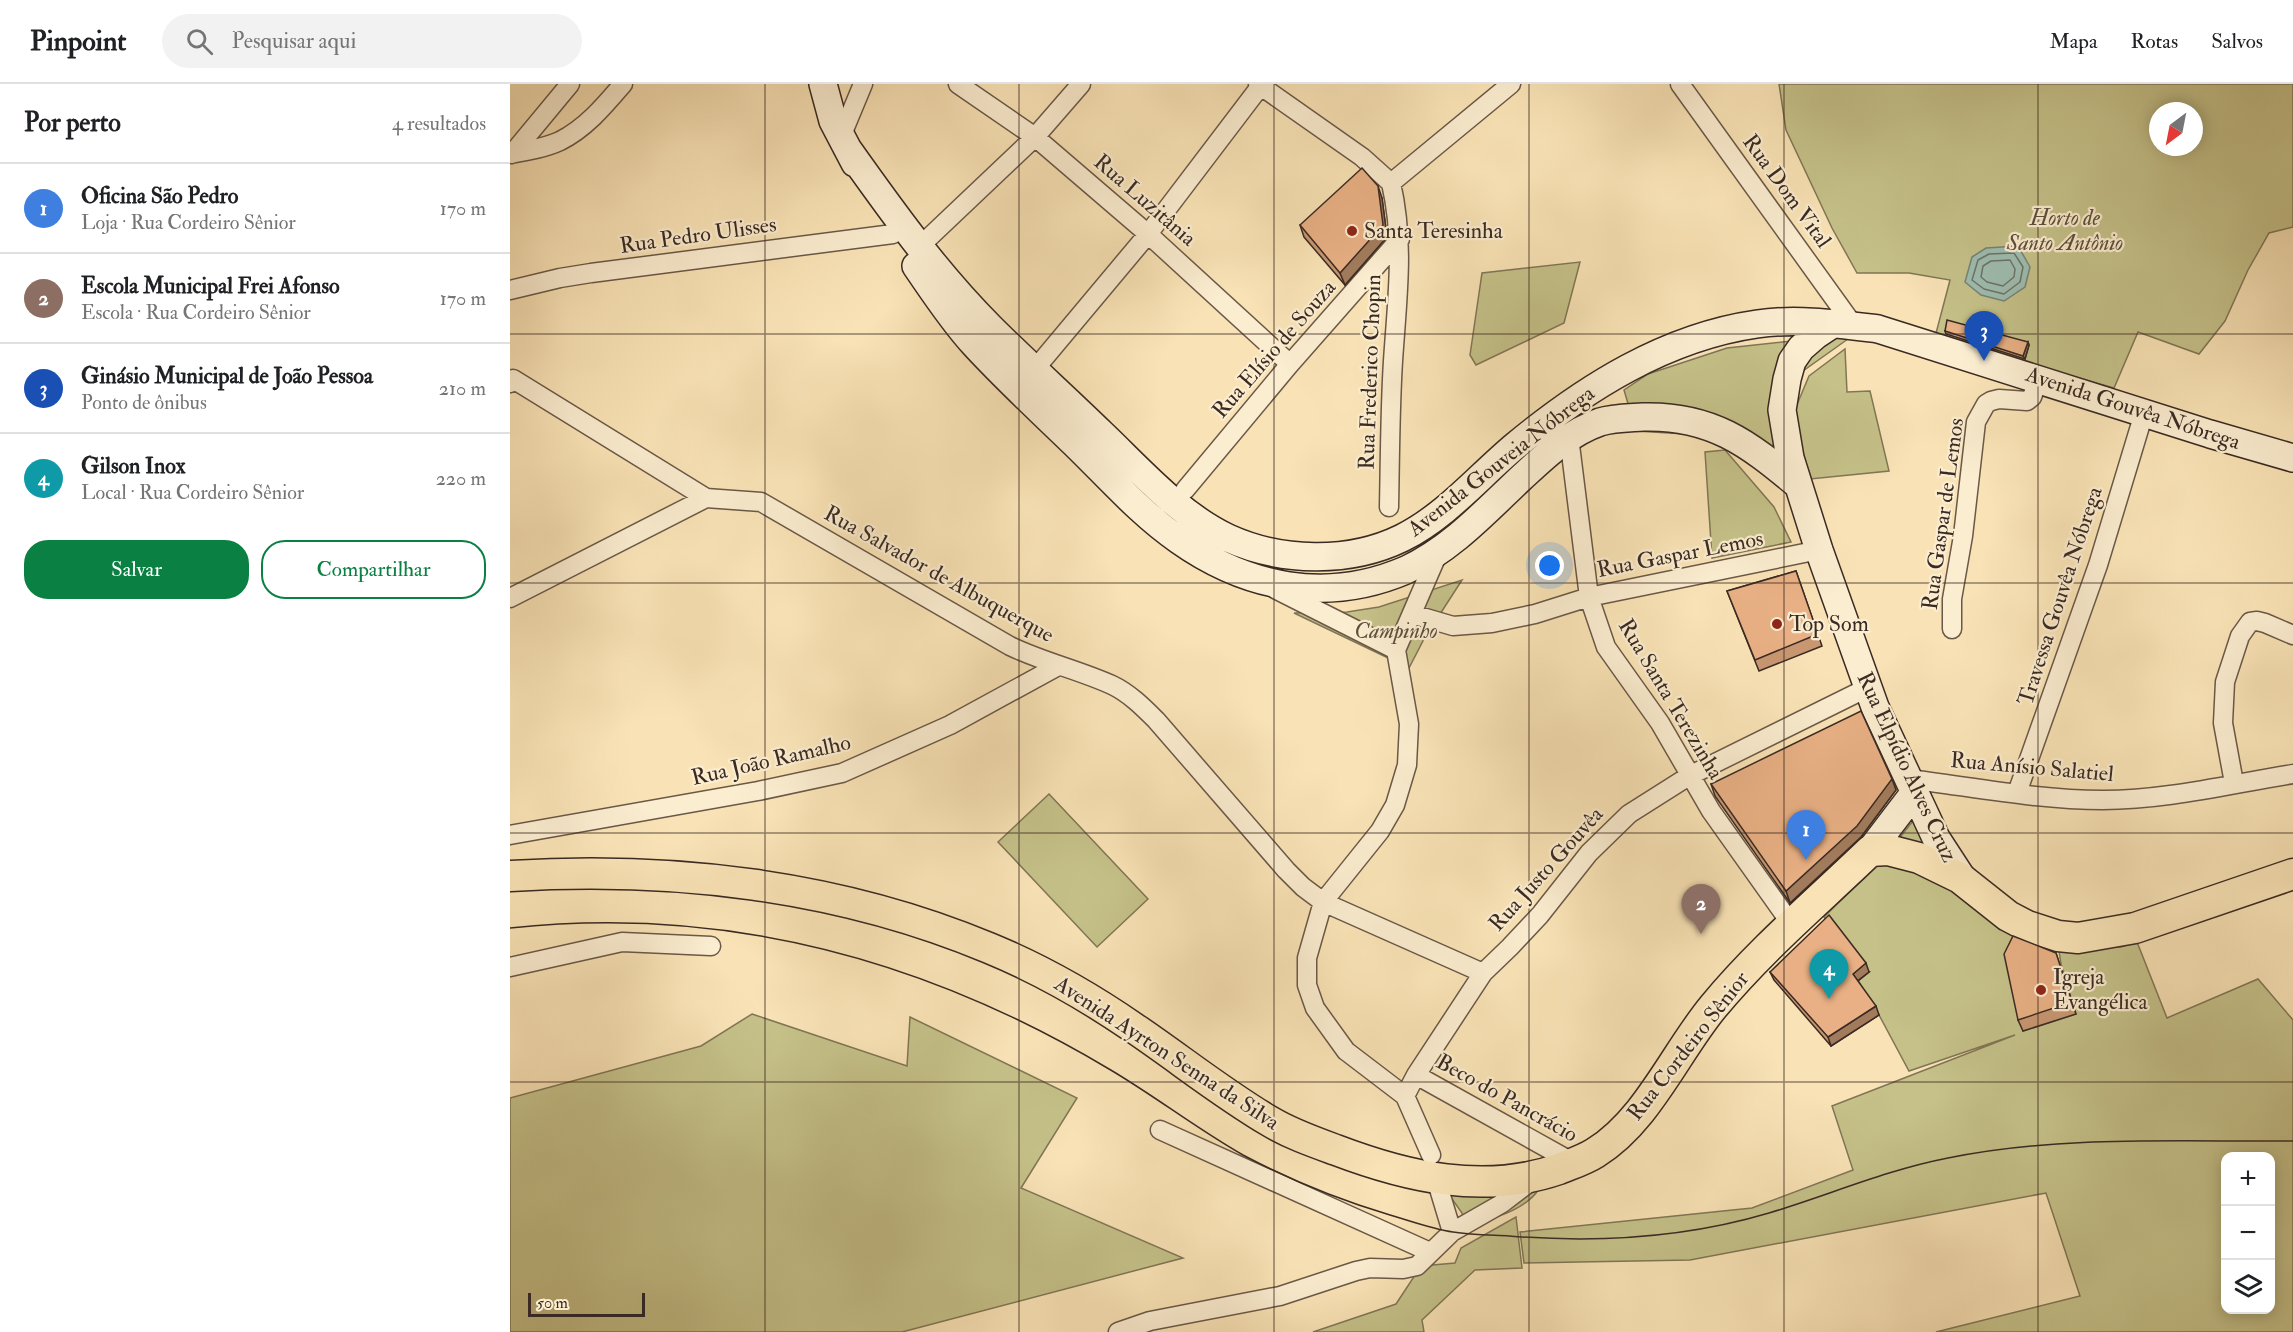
<!DOCTYPE html>
<html lang="pt">
<head>
<meta charset="utf-8">
<style>
  :root { --surface:#fff; --page:#f2f2f2; --text:#202124; --muted:#757577; --line:#e0e0e0; --accent:#0b8043 }
  body { margin:0; font-family:"IM FELL Double Pica",serif; background:var(--page); color:var(--text) }
  .controls { position:absolute; right:18px; bottom:18px; display:grid; overflow:hidden; border-radius:12px; box-shadow:0 3px 15px #0003 }
  .controls button { width:54px; height:54px; display:grid; place-items:center; padding:0; border:0; border-bottom:2px solid var(--line); background:var(--surface); color:var(--text); font:30px sans-serif }
  .compass { position:absolute; left:1639px; top:18px; width:54px; height:54px; border-radius:50%; background:var(--surface); box-shadow:0 3px 15px #0003; rotate:212deg }
  .scale { position:absolute; left:18px; bottom:15px; width:117px; box-sizing:border-box; padding-left:6px; border:3px solid #3a2a23; border-top:0; font-size:16px; line-height:21px; white-space:nowrap; color:#3a2a23; -webkit-text-stroke:4px #fbedd0; paint-order:stroke }
  .you { position:absolute; left:1040px; top:482px; width:21px; height:21px; margin:-15px; border:4px solid #fff; border-radius:50%; background:#1a73e8; box-shadow:0 0 0 9px #1a73e833 }
  .badge { display:grid; place-items:center; width:39px; height:39px; border-radius:50%; background:var(--accent); color:#fff; font-size:20px; font-weight:700 }
  .pin { position:absolute; translate:-50% -50px; filter:drop-shadow(0 2px 3px #0008) }
  .pin::after { content:''; position:absolute; top:32px; width:21px; height:18px; background:inherit; clip-path:polygon(0 0,100% 0,50% 100%) }
  .list { margin:0; padding:0; list-style:none }
  h2 { display:flex; justify-content:space-between; align-items:center; height:78px; margin:0; padding:0 24px; font-size:26px }
  h2 small { font-size:20px; font-weight:400; color:var(--muted) }
  .list li { display:grid; grid-template-columns:39px 1fr auto; gap:18px; align-items:center; box-sizing:border-box; height:90px; padding:0 24px; border-top:2px solid var(--line) }
  .list b { display:block; font-size:22px; white-space:nowrap }
  .list p { margin:0; font-size:20px; white-space:nowrap; color:var(--muted) }
  .list em { font-size:20px; font-style:normal; color:var(--muted) }
  .actions { display:flex; gap:12px; padding:18px 24px }
  .actions a { flex:1; padding:14px 0; border:2px solid var(--accent); border-radius:24px; text-align:center; font-size:21px; color:var(--accent) }
  .actions .main { background:var(--accent); color:#fff }
  .icon { flex:none; width:33px; height:33px; fill:none; stroke:currentColor; stroke-width:2; stroke-linecap:round; stroke-linejoin:round }
  .map { position:relative; flex:none; width:1783px; height:1248px; overflow:hidden }
  header { display:flex; align-items:center; gap:36px; box-sizing:border-box; height:84px; padding:0 30px; background:var(--surface); border-bottom:2px solid var(--line) }
  header strong { font-size:28px }
  nav { display:flex; gap:33px; margin-inline-start:auto; font-size:21px }
  .search { width:420px; height:54px; background:var(--page); display:flex; align-items:center; gap:15px; box-sizing:border-box; padding:0 21px; border-radius:33px; color:var(--muted); font-size:22px }
  main { display:flex }
  aside { flex:1; background:var(--surface) }
  .map>svg:first-child { display:block }
</style>
</head>
<body>
<header>
<strong>Pinpoint</strong>
<div class="search"><svg class="icon" aria-label="search" viewBox="0 0 24 24"><circle cx="10" cy="10" r="6"/><path d="M15 15l6 6"/></svg>Pesquisar aqui</div>
<nav><a>Mapa</a><a>Rotas</a><a>Salvos</a></nav>
</header>
<main>
<aside>
<h2>Por perto<small>4 resultados</small></h2>
<ul class="list">
<li><span class="badge" style="background:#3f7fe0">1</span><div><b>Oficina São Pedro</b><p>Loja · Rua Cordeiro Sênior</p></div><em>170 m</em></li>
<li><span class="badge" style="background:#8d6e63">2</span><div><b>Escola Municipal Frei Afonso</b><p>Escola · Rua Cordeiro Sênior</p></div><em>170 m</em></li>
<li><span class="badge" style="background:#1a4fb4">3</span><div><b>Ginásio Municipal de João Pessoa</b><p>Ponto de ônibus</p></div><em>210 m</em></li>
<li><span class="badge" style="background:#0f9aa8">4</span><div><b>Gilson Inox</b><p>Local · Rua Cordeiro Sênior</p></div><em>220 m</em></li>
</ul>
<div class="actions"><a class="main">Salvar</a><a>Compartilhar</a></div>
</aside>
<div class="map">
<svg width="1783" height="1248" viewBox="0 0 1783 1248">
  <rect width="100%" height="100%" fill="#f9e3b6"/>
  <filter id="stains"><feTurbulence type="fractalNoise" baseFrequency=".00333" numOctaves="4"/><feColorMatrix values="0 0 0 0 .2 0 0 0 0 .09 0 0 0 0 .02 0 0 0 .5 -.17"/></filter>
  <radialGradient id="worn" r=".72"><stop offset=".6" stop-color="#630" stop-opacity="0"/><stop offset="1" stop-color="#630" stop-opacity=".3"/></radialGradient>
  <path fill="#c5c189" stroke="#807656" stroke-width="1.5" fill-rule="evenodd" d="M1269,0H1783V143L1759,149L1738,186L1715,237L1689,270L1628,248L1604,304L1425,253L1440,196L1399,189H1347L1322,144L1276,46ZM1648,27H1684V63H1648Z
    M1070,178L1054,239L966,281L960,271L972,189Z
    M1345,250L1286,292L1278,324L1290,406L1192,351L1126,347L1114,306L1138,290L1217,264Z
    M1335,265L1337,308L1360,307L1379,387L1300,395L1283,330L1299,292Z
    M1215,366L1264,423L1281,458L1202,474L1195,368Z
    M952,496L914,555L899,584L784,529L837,528L869,523Z
    M539,710L638,815L587,863L488,758Z
    M1414,723L1449,796L1516,848L1498,881L1513,947L1566,930L1551,880L1548,860L1611,863L1627,858L1657,934L1748,895L1783,936V1248H1426L1570,1212L1536,1109L1180,1176L1014,1179L1010,1148L1242,1124L1343,1086L1322,1022L1505,951L1399,987L1369,931L1346,898L1359,888L1314,833L1372,776ZM1716,1072H1760V1226H1716Z
    M242,930L397,982L400,933L567,1014L511,1104L673,1174L392,1248H0V1014L191,962Z
    M935,1105H1029C1013,1129 978,1135 953,1144L952,1129Z
    M1006,1133L1012,1184L965,1186L912,1236L914,1248H803L886,1220L911,1182L945,1179L951,1164Z"/>
  <path fill="#9ebeb1" stroke="#768378" stroke-width="1.5" d="M1508,162L1520,183L1515,203L1494,217L1471,211L1455,198L1462,173L1476,164Z"/>
  <g fill="none" stroke-linecap="round" stroke-linejoin="round">
    <path stroke="#6c746a" stroke-width="1.5" d="M1504,169L1513,183L1510,198L1494,210L1474,205L1462,196L1468,176L1479,170Z
      M1500,176L1505,185L1504,193L1493,202L1477,198L1471,193L1473,182L1481,177Z"/>
    <defs>
      <path id="street" d="M448,0L525,53L638,150L780,280
        M748,0L852,73L881,99
        M1170,0L1344,242
        M331,53L353,0
        M0,70C17,67 35,64 50,57C76,44 95,21 113,0
        M2,70L60,0
        M881,99L1001,0
        M409,163L525,53L571,0
        M0,206L50,194L81,189L383,150
        M525,285L638,150L752,0
        M0,299L3,295L196,414L251,418L500,562C533,578 569,586 602,601C619,609 633,623 646,636L776,786L793,803L813,818L973,889
        M1059,353L1079,513L1096,563L1150,639L1201,727L1282,841
        M675,406L780,280L890,155
        M879,423C880,374 880,325 883,277C887,216 895,159 881,99
        M765,505L886,566
        M0,514L196,414
        M902,530L943,542L982,539L1025,530L1079,513L1309,466
        M1442,545V515L1453,452L1466,338L1476,320L1481,317L1489,315L1517,317L1522,313L1529,294
        M1398,695C1463,703 1528,716 1593,716C1657,716 1720,700 1783,690
        M1724,699L1713,639L1715,598L1730,552L1740,538L1747,537L1755,539L1783,551
        M1507,709L1588,481L1634,329
        M0,751L248,707L332,689L440,641L548,582
        M0,883L112,858L201,862
        M906,991L1064,1079
        M895,1012L906,991L973,889L1000,863L1030,831L1079,769L1119,730L1179,692L1357,604
        M650,1046L920,1168
        M921,1071L895,1012L836,967L805,924L797,901V874L813,818L870,747L885,721L897,681L899,640L886,566L929,467
        M926,1095L942,1148
        M608,1248L640,1237L770,1212L846,1187L860,1184L893,1185L907,1182L942,1148L991,1120L1024,1095"/>
      <path id="secondary" d="M313,0L323,37L345,79
        M337,64C381,126 426,189 480,243C516,279 554,313 591,349C630,386 669,431 718,454C771,478 839,480 892,454C936,432 968,393 1005,362C1075,304 1156,253 1247,240C1287,234 1328,240 1368,245L1700,350L1783,374
        M406,182C424,208 442,236 464,260C496,295 531,327 565,360C598,392 631,430 669,456C737,504 817,520 896,486C941,465 975,428 1010,395C1034,373 1058,349 1090,338C1103,334 1119,334 1133,333C1201,331 1238,359 1288,401
        M1324,239L1306,251L1291,264L1282,277L1277,295L1272,326L1280,374L1309,466L1365,623L1426,754L1454,797
        M1360,767L1405,708"/>
      <path id="primary" d="M0,792C162,782 328,801 479,864C530,885 579,913 624,944C670,975 713,1010 761,1038C781,1050 804,1058 826,1066C897,1093 974,1111 1049,1085C1061,1080 1074,1076 1085,1069C1137,1037 1165,969 1203,923C1250,866 1307,818 1360,767L1378,766L1409,774L1450,794L1498,832L1517,842L1548,852L1568,854L1625,844L1783,790"/>
    </defs>
    <use href="#street" stroke="#6a5848" stroke-width="21"/>
    <use href="#secondary" stroke="#3a2a23" stroke-width="30"/>
    <use href="#primary" stroke="#3a2a23" stroke-width="33"/>
    <use href="#street" stroke="#fbedd0" stroke-width="18"/>
    <use href="#secondary" stroke="#fbedd0" stroke-width="27"/>
    <use href="#primary" stroke="#f9e3b6" stroke-width="30"/>
    <path stroke="#3a2a23" stroke-width="1.5" d="M0,844C215,821 415,875 599,985C645,1012 687,1045 733,1071C780,1096 829,1116 880,1131C901,1137 922,1145 943,1148C962,1151 981,1151 999,1152C1086,1159 1175,1154 1259,1129C1319,1111 1376,1086 1438,1074C1549,1051 1670,1058 1783,1057"/>
  </g>
  <path fill="#c89772" stroke="#3a2a23" stroke-width="1.5" d="M872,114L877,153L835,201L794,153L790,141Z
    M1435,247L1518,258L1519,261L1515,275L1436,250Z
    M1286,487L1312,562L1249,587L1217,507Z
    M1382,695L1386,706L1351,753L1280,819L1205,712L1201,700Z
    M1546,869L1566,930L1513,947L1508,936Z
    M1260,888H1359L1348,897L1369,931L1321,962L1264,896Z"/>
  <path fill="#a27b5c" stroke="#3a2a23" stroke-width="1.5" d="M868,102L872,114L877,153L835,201L830,189Z
    M1518,258L1519,261L1515,275L1513,272Z
    M1382,695L1386,706L1351,753L1280,819L1276,807Z
    M1356,879L1359,888L1346,898L1343,890Z
    M1366,922L1369,931L1321,962L1318,953Z"/>
  <path fill="#e8b084" stroke="#3a2a23" stroke-width="1.5" d="M852,84L868,102L873,141L830,189L790,141Z
    M1437,236L1518,258L1513,272L1435,247Z
    M1286,487L1308,550L1245,576L1217,507Z
    M1351,627L1382,695L1347,742L1276,807L1201,700Z
    M1319,831L1356,879L1343,890L1366,922L1318,953L1260,888Z
    M1503,852L1546,869L1562,918L1508,936L1494,870Z"/>
  <path fill="none" stroke="#3a2a23" stroke-width="1.5" stroke-opacity="0.55" d="M255,0V1248M509,0V1248M764,0V1248M1019,0V1248M1274,0V1248M1528,0V1248M0,250H1783M0,499H1783M0,749H1783M0,998H1783"/>
  <g fill="#8f2418" stroke="#fbedd0" stroke-width="2">
    <circle cx="842" cy="147" r="6"/>
    <circle cx="1267" cy="540" r="6"/>
    <circle cx="1531" cy="906" r="6"/>
  </g>
  <g text-anchor="middle" dominant-baseline="central" stroke-width="4.5" stroke-linejoin="round" paint-order="stroke">
    <g font-size="22" fill="#3a2a23" stroke="#fbedd0">
      <text transform="translate(1277 107) rotate(54)">Rua Dom Vital</text>
      <text transform="translate(635 116) rotate(41)">Rua Luzitânia</text>
      <text transform="translate(188 151) rotate(-8)">Rua Pedro Ulisses</text>
      <text transform="translate(764 265) rotate(-49)">Rua Elísio de Souza</text>
      <text transform="translate(860 288) rotate(-88)">Rua Frederico Chopin</text>
      <text transform="translate(1623 324) rotate(18)">Avenida Gouvêa Nóbrega</text>
      <text transform="translate(991 377) rotate(-38)">Avenida Gouveia Nóbrega</text>
      <text transform="translate(1433 430) rotate(-82)">Rua Gaspar de Lemos</text>
      <text transform="translate(1170 470) rotate(-11)">Rua Gaspar Lemos</text>
      <text transform="translate(429 490) rotate(29)">Rua Salvador de Albuquerque</text>
      <text transform="translate(1550 512) rotate(-72)">Travessa Gouvêa Nóbrega</text>
      <text transform="translate(1161 615) rotate(59)">Rua Santa Terezinha</text>
      <text transform="translate(261 676) rotate(-13)">Rua João Ramalho</text>
      <text transform="translate(1397 683) rotate(65)">Rua Elpídio Alves Cruz</text>
      <text transform="translate(1522 683) rotate(5)">Rua Anísio Salatiel</text>
      <text transform="translate(1036 785) rotate(-48)">Rua Justo Gouvêa</text>
      <text transform="translate(1178 962) rotate(-52)">Rua Cordeiro Sênior</text>
      <text transform="translate(657 969) rotate(33)">Avenida Ayrton Senna da Silva</text>
      <text transform="translate(997 1014) rotate(29)">Beco do Pancrácio</text>
    </g>
    <g font-size="22" font-style="italic" fill="#5d503c" stroke="#fbedd0">
      <text x="1555" y="134">Horto de<tspan x="1555" dy="25">Santo Antônio</tspan></text>
      <text x="886" y="547">Campinho</text>
    </g>
    <g font-size="22" fill="#3a2a23" stroke="#fbedd0" text-anchor="start">
      <text x="854" y="147">Santa Teresinha</text>
      <text x="1279" y="540">Top Som</text>
      <text x="1543" y="893">Igreja<tspan x="1543" dy="25">Evangélica</tspan></text>
    </g>
  </g>
  <rect width="100%" height="100%" filter="url(#stains)"/>
  <rect width="100%" height="100%" fill="url(#worn)"/>
</svg>
<div class="controls">
<button>+</button>
<button>−</button>
<button><svg class="icon" aria-label="layers" viewBox="0 0 24 24"><path d="M12 4l9 5-9 5-9-5zM3 14l9 5 9-5"/></svg></button>
</div>
<svg class="compass" viewBox="-18 -18 36 36"><path d="M0-13l5 13h-10z" fill="#e53935"/><path d="M0 13l5-13h-10z" fill="#757577"/></svg>
<div class="scale">50 m</div>
<div class="you"></div>
<div class="pin badge" style="left:1296px;top:776px;background:#3f7fe0">1</div>
<div class="pin badge" style="left:1191px;top:850px;background:#8d6e63">2</div>
<div class="pin badge" style="left:1474px;top:277px;background:#1a4fb4">3</div>
<div class="pin badge" style="left:1319px;top:915px;background:#0f9aa8">4</div>
</div>
</main>
</body>
</html>
